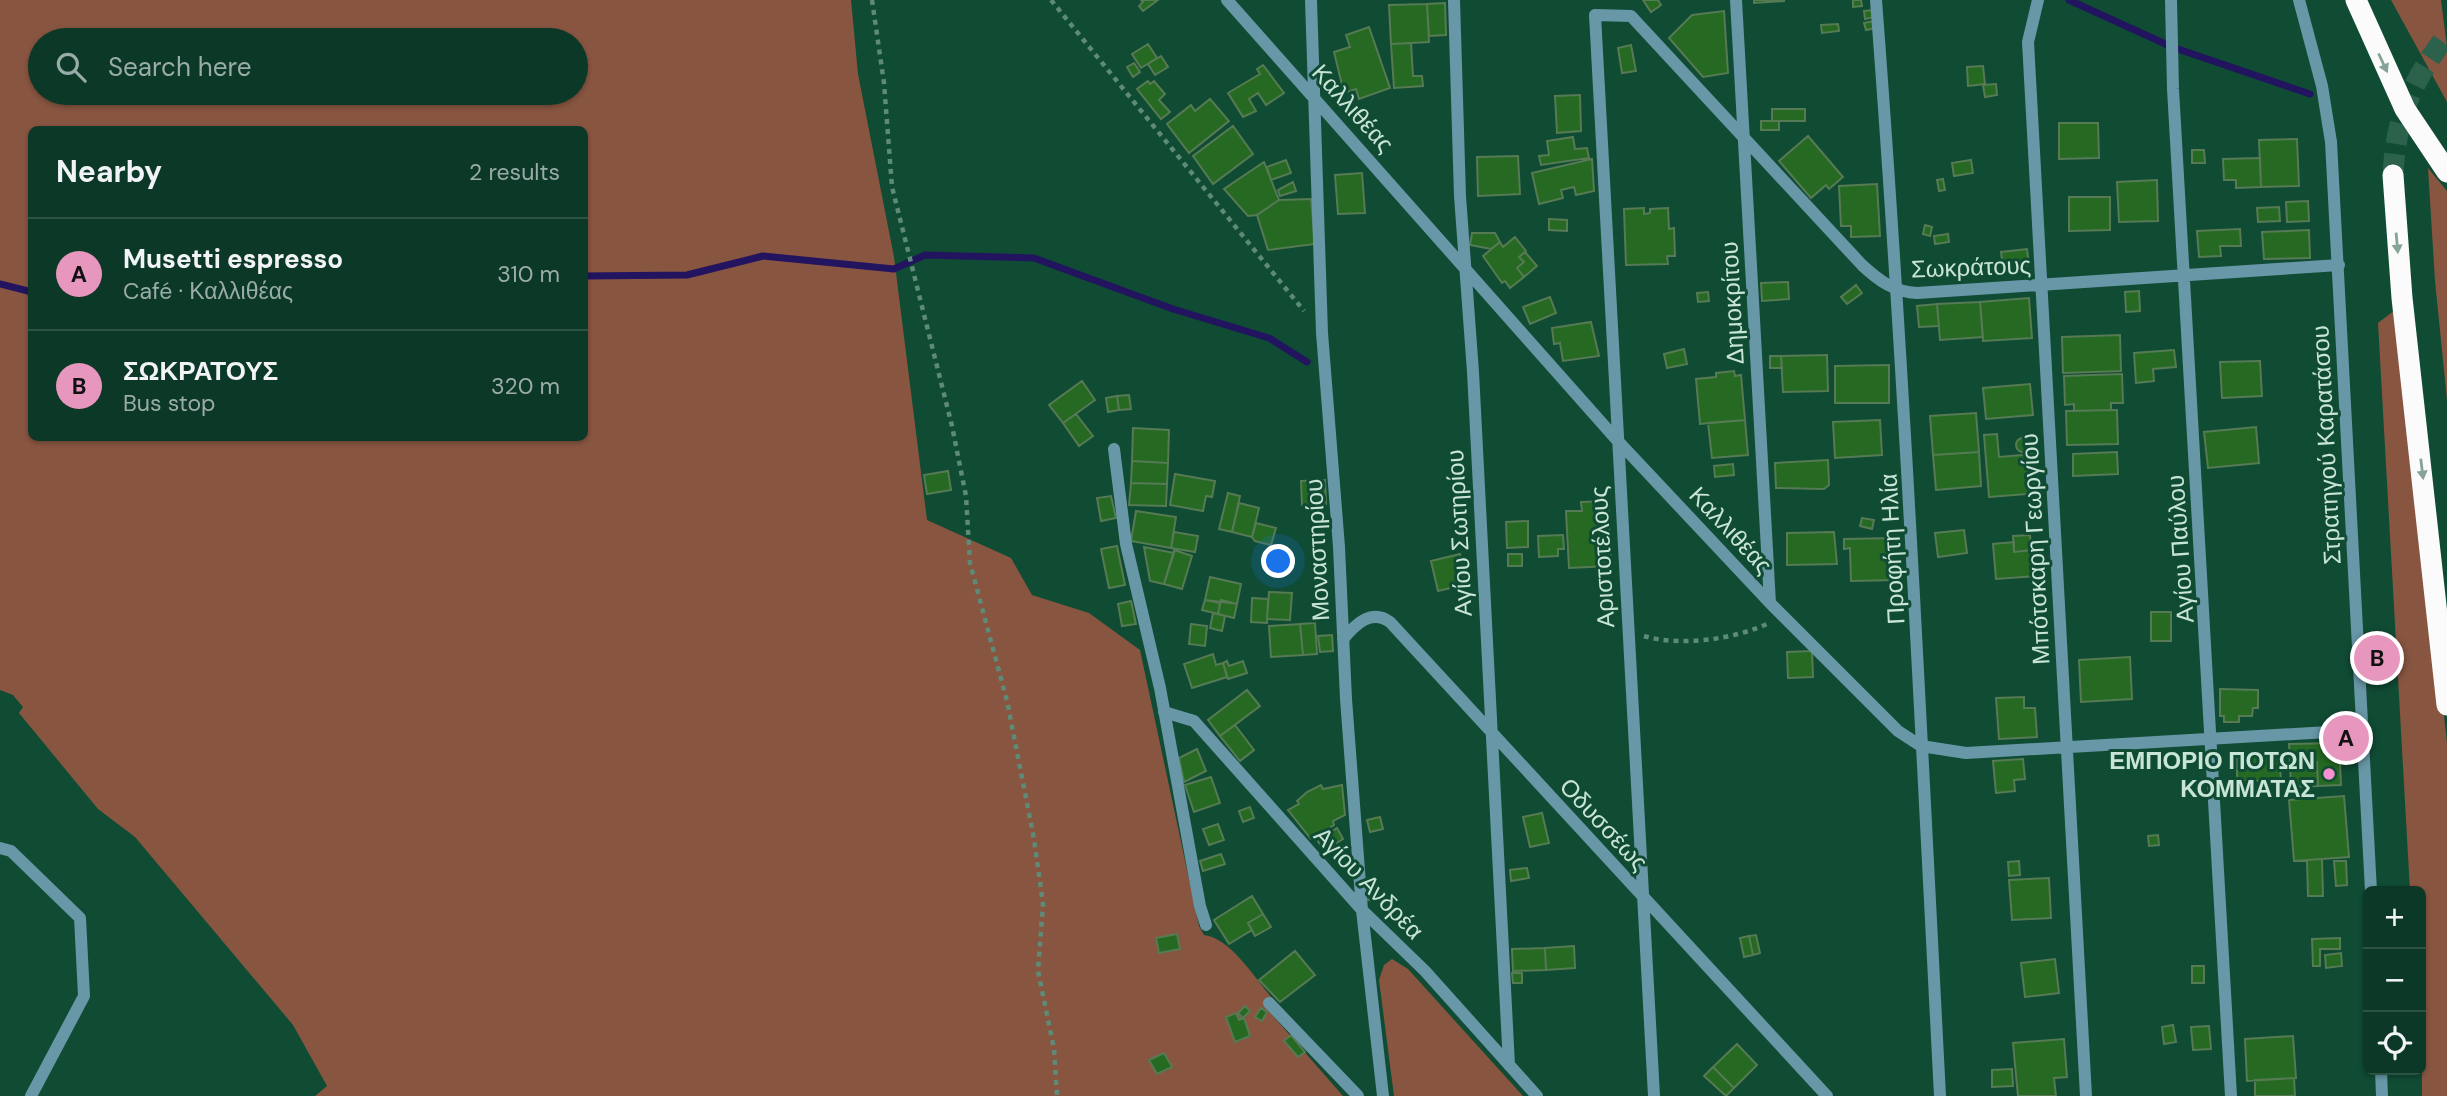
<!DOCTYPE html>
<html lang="en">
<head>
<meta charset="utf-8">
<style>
  :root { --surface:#0c3827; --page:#1a4333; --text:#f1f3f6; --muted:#9aaca7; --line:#2c5244; --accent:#e797bd }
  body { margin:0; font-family:"DM Sans",sans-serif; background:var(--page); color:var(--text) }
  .controls { position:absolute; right:21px; bottom:21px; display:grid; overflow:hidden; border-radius:10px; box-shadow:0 2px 5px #0004 }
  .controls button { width:63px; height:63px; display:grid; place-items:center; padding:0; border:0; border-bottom:2px solid var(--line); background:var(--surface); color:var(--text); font:35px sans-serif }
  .you { position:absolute; left:1279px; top:562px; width:24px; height:24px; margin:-18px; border:5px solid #fff; border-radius:50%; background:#1a73e8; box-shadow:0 0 0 10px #1a73e833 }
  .badge { display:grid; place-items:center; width:46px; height:46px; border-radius:50%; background:var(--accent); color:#111; font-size:23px; font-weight:700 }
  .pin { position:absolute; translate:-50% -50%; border:4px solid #fff; box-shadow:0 2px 7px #0006 }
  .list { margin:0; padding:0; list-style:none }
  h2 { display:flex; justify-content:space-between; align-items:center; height:91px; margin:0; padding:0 28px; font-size:30px }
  h2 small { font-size:23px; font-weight:400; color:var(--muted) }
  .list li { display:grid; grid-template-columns:46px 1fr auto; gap:21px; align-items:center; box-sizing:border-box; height:112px; padding:0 28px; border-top:2px solid var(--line) }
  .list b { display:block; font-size:26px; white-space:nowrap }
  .list p { margin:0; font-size:23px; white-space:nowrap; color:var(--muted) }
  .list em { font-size:23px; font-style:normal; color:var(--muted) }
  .icon { flex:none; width:38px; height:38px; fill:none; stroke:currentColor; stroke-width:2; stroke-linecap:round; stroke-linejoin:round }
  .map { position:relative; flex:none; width:2447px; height:1096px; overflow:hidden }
  .search { position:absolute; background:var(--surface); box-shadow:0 2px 5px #0004; left:28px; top:28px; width:560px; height:77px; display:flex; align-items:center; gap:18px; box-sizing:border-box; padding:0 24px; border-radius:38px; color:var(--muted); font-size:26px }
  .panel { position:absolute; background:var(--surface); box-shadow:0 2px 5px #0004; left:28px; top:126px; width:560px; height:315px; border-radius:10px }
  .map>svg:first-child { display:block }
</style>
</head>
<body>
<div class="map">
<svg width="2447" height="1096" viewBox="0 0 2447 1096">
  <rect width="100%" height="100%" fill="#104b34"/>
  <path fill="#885541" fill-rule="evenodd" d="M0,0H851L858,74L894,257L927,520L1011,558L1032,595L1089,613L1140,650L1199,926L1204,935C1231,938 1255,979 1273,999L1267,1009L1343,1096H315L327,1086L293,1025L135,837L98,809L19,713L23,707L13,695L0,690ZM40,40H576V93H40ZM32,130H584V438H32Z
    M2391,0H2441L2447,47V102Z
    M2428,168L2447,191V400L2435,281Z
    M2399,307L2447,743V1096H2422L2421,891H2410L2378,323Z
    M1392,959L1408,969L1523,1096H1394L1379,980L1384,965Z"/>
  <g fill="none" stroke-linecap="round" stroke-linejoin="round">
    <path stroke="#22145f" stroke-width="7" d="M2069,0L2172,47L2310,94
      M584,276L687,275L763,256L894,269L925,255L1034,258L1173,309L1269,338L1307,362
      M0,284L32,292"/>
  </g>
  <path fill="#256922" stroke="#567a54" stroke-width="2" d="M1141,0H1158L1143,11L1139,6L1143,2Z
    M1643,0H1658L1661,5L1651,12Z
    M1754,0H1784V1L1754,3Z
    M1853,0H1861L1862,6L1853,7Z
    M1445,3L1446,35L1429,36L1427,4Z
    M1427,4L1429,42L1391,44L1389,5Z
    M1874,10L1875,17L1865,19L1864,11Z
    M1724,11L1728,73L1703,77L1669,38L1692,15Z
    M1874,21L1876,28L1866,30L1864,23Z
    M1838,24L1839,31L1822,33L1821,25Z
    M1369,27L1390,88L1359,99L1356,89L1344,93L1334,52L1350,47L1346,35Z
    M1411,43L1413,76H1422L1423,86L1394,88L1391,44Z
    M1148,44L1157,58L1141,68L1132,54Z
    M1631,45L1636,71L1622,73L1618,48Z
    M1161,56L1168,67L1155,75L1148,64Z
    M1134,63L1140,72L1133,77L1127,67Z
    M1263,65L1284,93L1266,105L1258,93L1249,99L1256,111L1243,117L1228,93L1260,74L1257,69Z
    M1983,66L1985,84L1968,86L1967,67Z
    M1148,81L1150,84L1154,81L1165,94L1159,100L1170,112L1161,119L1137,89Z
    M1996,84L1997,95L1985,97L1983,85Z
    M1580,95L1581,131L1557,133L1555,96Z
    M1210,99L1229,121L1189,153L1167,124L1191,105L1195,111Z
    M1772,109H1805V121H1772Z
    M1761,121H1779V130H1761Z
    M2059,123H2098L2099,158L2059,159Z
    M1233,126L1253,154L1213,184L1193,156Z
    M1808,136L1843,177L1829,189L1826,185L1811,198L1779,161Z
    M1573,137L1575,149L1587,148L1589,158L1541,165L1539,156L1549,155L1547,141Z
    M2297,139L2299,186L2261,187L2259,140Z
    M2192,150H2204L2205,163H2192Z
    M1518,156L1520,194L1478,196L1477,157Z
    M2260,158L2261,187L2236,188V180H2224L2223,159Z
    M1592,159L1594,191L1576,195L1574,187L1561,190L1563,198L1539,204L1532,173Z
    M1286,160L1291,173L1271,180L1267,167Z
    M1971,160L1973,173L1954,176L1952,163Z
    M1264,162L1279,200L1257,215L1248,216L1224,189Z
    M1362,173L1365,213L1338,214L1335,175Z
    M1943,179L1945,190L1939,191L1937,180Z
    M2157,180L2158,221L2119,222L2117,182Z
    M1293,182L1296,191L1280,196L1278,190Z
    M1877,184L1880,236L1851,237V226H1841L1839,186Z
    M2069,197H2110V230L2069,231Z
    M1311,199L1315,244L1268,250L1257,215L1279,200Z
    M2308,201L2309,221L2287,222L2286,202Z
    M2279,207L2280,221L2258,222L2257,208Z
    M1644,208V214L1650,213V209L1668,208L1669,229L1674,228L1675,256H1667L1668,264L1626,265L1624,209Z
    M1549,219L1567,220V231L1549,230Z
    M1925,225L1932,227L1930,236L1923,234Z
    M2240,229L2241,246H2220L2221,256L2199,257L2197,231Z
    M2309,230L2310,258L2264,259L2262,232Z
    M1472,233H1495L1500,242L1491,249L1470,245Z
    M1948,234L1949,242L1935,244L1934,236Z
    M1515,237L1526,251L1519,257L1524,262L1517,268L1524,277L1510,288L1505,281L1502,283L1483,256L1500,242L1503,247Z
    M2027,249L2029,265L2003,268L2001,252Z
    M1525,252L1537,266L1524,277L1517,268L1524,262L1519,257Z
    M1788,282L1789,299L1762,301L1761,283Z
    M1856,285L1862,293L1847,304L1841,297Z
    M2139,291L2140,311L2126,312L2125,292Z
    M1708,292L1709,301L1698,302L1697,293Z
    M1550,297L1556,313L1530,324L1523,307Z
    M2029,298L2032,338L1983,341L1980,302Z
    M1980,302L1983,337L1940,340L1937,304Z
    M1937,304L1939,326L1919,327L1917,306Z
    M1591,322L1599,356L1563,361L1560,343L1554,344L1552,328Z
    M2120,335L2121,371L2063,373L2062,337Z
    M1684,349L1687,364L1667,368L1664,354Z
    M2174,350L2176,367L2153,369L2154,381L2136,383L2134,353Z
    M1827,355L1828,391L1783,392L1781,356Z
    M1770,356H1781L1782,368H1770Z
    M2260,361L2262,396L2222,398L2220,362Z
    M1889,365V403H1835V366Z
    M1734,371L1735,376L1741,375L1745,420L1700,424L1696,379L1716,377V373Z
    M2122,374L2123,403H2111V410L2074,411V404L2065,405L2064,376Z
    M1082,381L1095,400L1063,423L1049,405Z
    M2030,384L2033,415L1986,419L1983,388Z
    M1129,395L1131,409L1119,410L1117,396Z
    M1117,396L1119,410L1108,412L1106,398Z
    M2117,410L2118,444L2067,445L2066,411Z
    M1976,413L1979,452L1933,455L1930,416Z
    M1076,414L1093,436L1079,446L1063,423Z
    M1745,420L1748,455L1712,458L1708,423Z
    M1880,420L1882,455L1835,458L1833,422Z
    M2256,427L2259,463L2208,468L2204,432Z
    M1133,428L1169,430L1168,463L1132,461Z
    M1997,434L1999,457L2035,454L2039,493L1989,497L1984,435Z
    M2016 445a7 7 0 1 1 14 0a7 7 0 1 1-14 0Z
    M1979,452L1981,486L1936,490L1933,455Z
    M2117,452L2118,474L2073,476V454Z
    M1828,460L1829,485L1824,489L1776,488L1775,463Z
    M1132,461L1168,463L1167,484L1131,483Z
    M1733,464L1734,475L1715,477L1714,466Z
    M948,471L951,490L927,494L924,475Z
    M1175,474L1215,481L1212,497L1206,496L1203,511L1170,505Z
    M1325,480L1326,504L1302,505L1301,481Z
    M1131,483L1167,484L1166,506L1129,505Z
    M1228,493L1240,496L1232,532L1219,529Z
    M1111,496L1116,518L1101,521L1097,498Z
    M1608,501L1611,566L1569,568L1566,511H1582L1581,502Z
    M1239,503L1259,508L1252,537L1232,532Z
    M1136,511L1176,517L1171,548L1131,541Z
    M1862,518L1874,520L1872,529L1860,526Z
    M1528,521V547L1507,548L1506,522Z
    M1256,523L1276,528L1271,545L1255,541L1252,537Z
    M1964,530L1967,553L1938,557L1935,533Z
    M1174,532L1198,536L1195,552L1171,548Z
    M1834,532L1837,564L1787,565V533Z
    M1563,535L1564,549H1558V556L1539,557L1538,536Z
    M2030,535L2031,550L2014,552L2013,536Z
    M1897,538L1898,580L1851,581L1850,548L1844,549V539Z
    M2014,542V552L2035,550L2036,576L1996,579L1993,544Z
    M1117,546L1125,585L1109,588L1101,549Z
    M1144,547L1174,553L1164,584L1150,581Z
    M1174,550L1192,556L1182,589L1164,584Z
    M1460,554L1467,584L1438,591L1431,561Z
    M1508,554H1522V566H1508Z
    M1210,577L1241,584L1237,604L1205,600Z
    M1269,592L1292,593L1290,620L1267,619Z
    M1252,598L1268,599L1267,623L1251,622Z
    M1205,600L1220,603L1218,614L1202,610Z
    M1221,600L1237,604L1234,618L1218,614Z
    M1131,601L1136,624L1122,626L1118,604Z
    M2151,612H2171V641H2151Z
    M1213,613L1225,616L1222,631L1210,628Z
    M1315,623L1317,654L1303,655L1300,624Z
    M1191,624L1207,626L1205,646L1189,644Z
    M1300,624L1303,655L1271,657L1269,626Z
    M1332,635L1333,651L1320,652L1318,636Z
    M1812,651L1813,677L1788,678L1787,652Z
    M1213,654L1216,665L1223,663L1227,677L1192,688L1184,664Z
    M2130,657L2132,699L2081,702L2079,660Z
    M1227,661L1229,666L1243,661L1247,673L1228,679L1223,663Z
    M2220,689L2258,690V708H2253L2252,716H2239V722H2224V716H2220Z
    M1247,690L1260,706L1220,736L1208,720Z
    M2024,697V708H2035L2037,737L1999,739L1996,698Z
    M1235,725L1254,750L1240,761L1220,736Z
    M2339,743L2341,785L2318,786L2317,762L2290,763L2289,744Z
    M1197,749L1206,771L1184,782L1179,758Z
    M2237,752H2279L2281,780L2237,781Z
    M2023,759L2025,779L2014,780L2015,791L1996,793L1993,761Z
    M2317,762L2318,786L2291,787L2290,763Z
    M1211,777L1220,803L1194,812L1185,785Z
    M1321,785L1323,789L1342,785L1345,815L1333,821L1334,825L1311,839L1288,810L1299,804L1297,801L1307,792Z
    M2344,796L2349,857L2294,861L2289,800Z
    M1250,807L1254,818L1243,822L1239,811Z
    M1542,813L1549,843L1530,847L1523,817Z
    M1380,817L1383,829L1370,832L1367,820Z
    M1218,824L1224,840L1209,845L1203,829Z
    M1337,828L1343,839L1324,851L1318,841Z
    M2158,835L2159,845L2149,846L2148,836Z
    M1221,854L1225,864L1203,871L1200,861Z
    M2322,859L2323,896H2308L2307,860Z
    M2019,861L2020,875L2009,876L2008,862Z
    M2334,861H2346L2347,885L2336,886Z
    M1527,868L1529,878L1511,881L1510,870Z
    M2049,878L2051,918L2012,920L2009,880Z
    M1367,891L1376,893L1374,901L1365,899Z
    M1252,896L1263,914L1248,923L1252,930L1229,944L1214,920Z
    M1263,914L1271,927L1255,936L1248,923Z
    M1177,934L1180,949L1159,953L1156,938Z
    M1756,935L1760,953L1753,955L1749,936Z
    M1749,936L1753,955L1744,957L1740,938Z
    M2340,938V949H2320V966H2313L2312,939Z
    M1574,946L1575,968L1546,970L1545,948Z
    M1545,948L1546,970L1513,971L1512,949Z
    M1295,951L1315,975L1280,1002L1259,980Z
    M2341,953L2342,966L2326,968L2325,955Z
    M2055,959L2059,993L2025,997L2021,963Z
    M2192,966H2204V983H2192Z
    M1512,973H1522V983H1513Z
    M1245,1006L1250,1011L1243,1018L1238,1013Z
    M1261,1008L1267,1012L1262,1021L1255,1017Z
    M1236,1013L1239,1020L1244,1018L1250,1036L1235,1042L1226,1017Z
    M2173,1025L2176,1042L2164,1044L2162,1027Z
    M2209,1026L2211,1049L2193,1050L2191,1027Z
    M1291,1035L1305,1052L1298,1057L1284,1041Z
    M2293,1036L2296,1078L2247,1081L2245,1039Z
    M2064,1039L2067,1077L2054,1078L2056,1096H2018L2013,1043Z
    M1737,1044L1757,1065L1734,1088L1713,1067Z
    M1164,1053L1172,1067L1157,1074L1149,1060Z
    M1713,1067L1734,1088L1726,1096L1704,1076Z
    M2012,1069L2013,1086L1992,1087V1070Z
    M2294,1078L2295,1096H2255V1080Z"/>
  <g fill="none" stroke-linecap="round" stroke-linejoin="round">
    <path stroke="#2c624c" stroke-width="21" stroke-dasharray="21 10" stroke-linecap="butt" d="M2393,175C2396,116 2412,81 2447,35"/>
    <path stroke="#5d8b78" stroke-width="4.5" stroke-dasharray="5 5" stroke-linecap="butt" d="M872,0L884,83L892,187L952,426L966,496L970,563L1007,701L1034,839L1043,904L1038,971L1054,1049L1057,1096
      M1051,0L1304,311
      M1644,636C1680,647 1736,639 1769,623"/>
    <path stroke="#6897a7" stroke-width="12" d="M1227,0L1616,439L1770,603L1898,731L1921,746L1966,753L2363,730
      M1311,0L1322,333L1339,547L1346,699L1362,910L1383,1096
      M1454,0L1460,196L1473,372L1509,1065
      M1736,0L1770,603
      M1876,0C1904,365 1921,730 1940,1096
      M2038,0L2028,42L2086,1096
      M2171,0L2173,89L2231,1096
      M2299,0L2322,86L2331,142L2371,891
      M1114,449L1126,544L1160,688L1200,906L1206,925
      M1343,639C1355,625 1371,608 1390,622L1827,1096
      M1164,712L1194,721L1362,910L1425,971L1537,1096
      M0,848L11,851L80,918L84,996L31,1096
      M1269,1003L1358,1096
      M2381,1070L2382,1096
      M1654,1096L1595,15L1631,16L1862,265C1878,280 1894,292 1917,293L2339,265"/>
    <path stroke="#fbfbfb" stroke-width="21" d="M2356,0L2405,109L2447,172
      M2393,175L2402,298L2447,705"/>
  </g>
  <defs><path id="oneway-solid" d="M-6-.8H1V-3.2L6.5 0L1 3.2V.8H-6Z" transform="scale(1.75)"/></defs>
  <g fill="#86a398">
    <use href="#oneway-solid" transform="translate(2383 63) rotate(65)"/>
    <use href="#oneway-solid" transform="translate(2397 243) rotate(85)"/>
    <use href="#oneway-solid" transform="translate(2422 469) rotate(83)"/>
  </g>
  <circle fill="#f690d0" stroke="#104b34" stroke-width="2.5" cx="2329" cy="774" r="7"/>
  <g text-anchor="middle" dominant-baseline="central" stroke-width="6" stroke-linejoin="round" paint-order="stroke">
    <g font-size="24" fill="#c9e5d7" stroke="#104b34">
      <text transform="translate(1353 108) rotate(48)">Καλλιθέας</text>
      <text transform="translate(1971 267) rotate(-2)">Σωκράτους</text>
      <text transform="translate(1732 303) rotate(-93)">Δημοκρίτου</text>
      <text transform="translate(2326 445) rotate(-93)">Στρατηγού Καρατάσου</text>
      <text transform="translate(1731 530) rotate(47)">Καλλιθέας</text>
      <text transform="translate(1459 533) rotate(-93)">Αγίου Σωτηρίου</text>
      <text transform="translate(1892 549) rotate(-93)">Προφήτη Ηλία</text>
      <text transform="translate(2035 549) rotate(-93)">Μπότσκαρη Γεωργίου</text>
      <text transform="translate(2180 549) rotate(-94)">Αγίου Παύλου</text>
      <text transform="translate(1317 550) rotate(-93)">Μοναστηρίου</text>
      <text transform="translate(1602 557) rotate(-93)">Αριστοτέλους</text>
      <text transform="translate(1604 824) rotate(47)">Οδυσσέως</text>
      <text transform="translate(1369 883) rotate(46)">Αγίου Ανδρέα</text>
    </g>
    <g font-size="24" font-weight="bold" fill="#c9e5d7" stroke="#104b34" text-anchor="end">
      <text x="2315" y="760">ΕΜΠΟΡΙΟ ΠΟΤΩΝ<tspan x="2315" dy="28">ΚΟΜΜΑΤΑΣ</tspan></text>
    </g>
  </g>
</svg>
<div class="controls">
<button>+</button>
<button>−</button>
<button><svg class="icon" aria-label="locate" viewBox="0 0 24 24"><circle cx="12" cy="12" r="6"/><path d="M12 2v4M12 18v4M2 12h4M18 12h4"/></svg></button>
</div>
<div class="you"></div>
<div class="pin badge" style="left:2346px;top:738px">A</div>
<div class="pin badge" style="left:2377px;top:658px">B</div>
<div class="search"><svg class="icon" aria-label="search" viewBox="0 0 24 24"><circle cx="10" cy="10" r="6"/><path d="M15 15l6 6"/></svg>Search here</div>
<section class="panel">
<h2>Nearby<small>2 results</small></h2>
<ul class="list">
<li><span class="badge">A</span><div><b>Musetti espresso</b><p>Café · Καλλιθέας</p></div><em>310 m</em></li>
<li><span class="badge">B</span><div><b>ΣΩΚΡΑΤΟΥΣ</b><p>Bus stop</p></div><em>320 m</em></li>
</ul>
</section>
</div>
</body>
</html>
